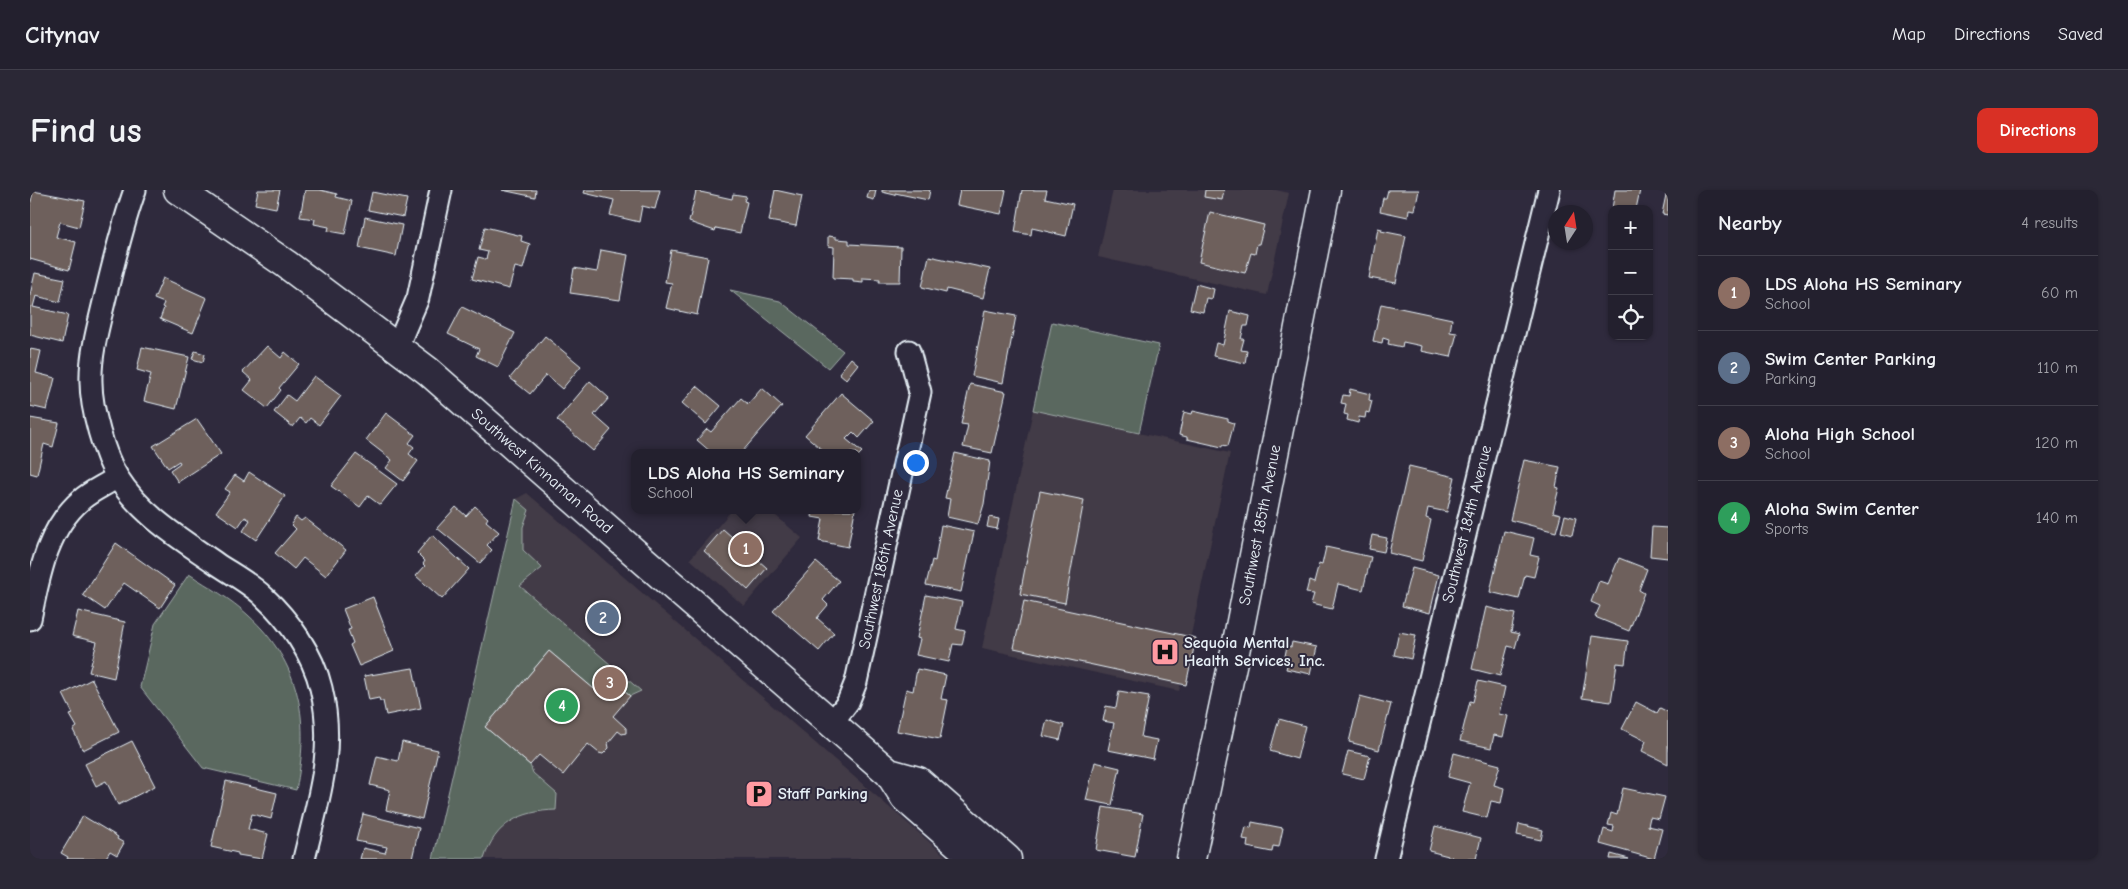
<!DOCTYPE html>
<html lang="en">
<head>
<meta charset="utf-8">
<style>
  :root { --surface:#23202e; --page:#2b2836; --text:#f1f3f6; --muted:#a3a3aa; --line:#403e4a; --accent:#d93025 }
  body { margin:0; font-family:"Comic Neue",sans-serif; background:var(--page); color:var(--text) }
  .controls { position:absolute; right:15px; top:15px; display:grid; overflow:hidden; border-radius:10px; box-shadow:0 1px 4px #0004 }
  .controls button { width:45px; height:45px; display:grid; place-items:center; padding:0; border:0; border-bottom:1px solid var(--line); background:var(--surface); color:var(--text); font:25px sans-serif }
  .compass { position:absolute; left:1518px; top:15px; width:45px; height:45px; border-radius:50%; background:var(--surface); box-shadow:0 1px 4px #0004; rotate:12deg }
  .you { position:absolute; left:885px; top:272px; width:18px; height:18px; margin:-12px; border:4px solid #fff; border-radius:50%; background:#1a73e8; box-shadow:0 0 0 8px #1a73e833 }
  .badge { display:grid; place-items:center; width:32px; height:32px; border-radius:50%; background:var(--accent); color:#fff; font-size:16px; font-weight:700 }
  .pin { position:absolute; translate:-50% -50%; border:2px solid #fff; box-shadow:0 1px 5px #0006 }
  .popup { position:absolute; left:601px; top:259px; width:230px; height:65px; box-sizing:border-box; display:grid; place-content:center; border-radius:10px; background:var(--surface); filter:drop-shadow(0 1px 4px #0005); font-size:16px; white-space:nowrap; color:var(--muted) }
  .popup b { font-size:19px; color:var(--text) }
  .popup::after { content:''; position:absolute; left:50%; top:100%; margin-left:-10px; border:10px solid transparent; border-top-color:var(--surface) }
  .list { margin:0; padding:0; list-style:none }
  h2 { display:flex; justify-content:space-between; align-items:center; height:65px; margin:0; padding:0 20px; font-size:21px }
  h2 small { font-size:16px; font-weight:400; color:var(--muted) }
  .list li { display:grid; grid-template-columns:32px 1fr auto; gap:15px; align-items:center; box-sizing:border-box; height:75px; padding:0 20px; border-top:1px solid var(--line) }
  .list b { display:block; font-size:19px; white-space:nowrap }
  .list p { margin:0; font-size:16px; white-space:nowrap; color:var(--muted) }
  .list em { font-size:16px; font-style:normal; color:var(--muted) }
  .icon { flex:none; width:28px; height:28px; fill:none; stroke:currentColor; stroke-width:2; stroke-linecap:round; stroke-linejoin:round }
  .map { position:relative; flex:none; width:1638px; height:669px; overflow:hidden; border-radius:10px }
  header { display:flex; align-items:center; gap:30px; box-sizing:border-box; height:70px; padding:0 25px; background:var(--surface); border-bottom:1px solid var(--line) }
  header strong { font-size:24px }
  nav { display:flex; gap:28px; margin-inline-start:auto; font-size:18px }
  .intro { display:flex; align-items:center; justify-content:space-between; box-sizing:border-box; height:120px; padding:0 30px }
  h1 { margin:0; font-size:35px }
  .button { padding:12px 22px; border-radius:10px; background:var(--accent); color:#fff; font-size:18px; font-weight:700 }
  main { display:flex; gap:30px; padding:0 30px }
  aside { flex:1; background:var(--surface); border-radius:10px; box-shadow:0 1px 4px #0004 }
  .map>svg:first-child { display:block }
</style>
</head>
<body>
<header>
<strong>Citynav</strong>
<nav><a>Map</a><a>Directions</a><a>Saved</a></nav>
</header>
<div class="intro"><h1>Find us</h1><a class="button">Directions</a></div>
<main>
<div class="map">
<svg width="1638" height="669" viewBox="0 0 1638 669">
  <rect width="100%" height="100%" fill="#2f2a3d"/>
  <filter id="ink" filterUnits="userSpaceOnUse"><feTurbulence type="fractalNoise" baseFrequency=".02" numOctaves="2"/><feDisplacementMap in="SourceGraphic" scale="10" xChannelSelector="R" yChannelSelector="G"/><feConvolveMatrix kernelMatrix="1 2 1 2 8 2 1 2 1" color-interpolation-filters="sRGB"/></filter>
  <g filter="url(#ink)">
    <path fill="#423a46" d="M1083,0H1246L1259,3L1237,105L1068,67Z
      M1003,220L1200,263L1149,501L952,458Z
      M497,303L919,669H403L486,309Z
      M702,320H739L772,348L714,416L660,369Z"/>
    <path fill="#5a685e" stroke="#a1acab" d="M700,100L750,111L813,161L798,178Z
      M1022,132L1129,155L1109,243L1003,220Z
      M486,309L499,320L493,337V360L512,378L490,396L611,501L600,506L576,486L564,499L519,461L455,537L500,575L503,583L527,604L526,620C491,621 465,633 454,669H403Z
      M159,384C179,397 201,409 218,425C272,474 280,533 266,600L173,578L110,497L125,434Z"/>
    <path fill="#6e615c" stroke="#e8f1f8" d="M228,0H250L246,18L225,14Z
      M275,0H290L307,4L306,7L322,11L315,44L298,41L299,37L284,34L285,29L270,27Z
      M472,0H506L505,7Z
      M555,0H630L625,19L612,16L609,32L580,25L584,10L554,3Z
      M745,0L772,6L766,36L739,31Z
      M839,0H846L844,10L837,8Z
      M852,0H900L898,10L865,3V5L852,2Z
      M930,0H976L971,24L927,15Z
      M992,0H1017L1015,8L1043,14L1036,46L1002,38L1001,45L985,42Z
      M1175,0H1194L1192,10L1174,7Z
      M1358,0H1389L1385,20L1379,19L1378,27L1350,21L1353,8H1356Z
      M1585,0H1610L1606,19H1582Z
      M1637,0H1638V25L1632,24Z
      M3,1L55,11L49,37L30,32L26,47L46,52L39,80L0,69V16Z
      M666,1L702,9L703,4L716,6L714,11L717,12L710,43L686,38L685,41L659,32Z
      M342,2L377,9L373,27L338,20Z
      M1180,22L1234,35L1229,54H1227L1225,64L1221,63L1215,83L1169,72Z
      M335,27L372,35L366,66L329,58Z
      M455,37L492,46L491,51L500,54L493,79L485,77L479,99L442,89L448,67L456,69L458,62L449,60Z
      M1348,38L1352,39L1351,41L1376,46L1366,93L1339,88Z
      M798,46L806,47V49L819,50V54L871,57L870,92H849L850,89L833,88V92L823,91V89L803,88L804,57L798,56Z
      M571,60L598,65L590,110L540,103L544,78L567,82Z
      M641,60L678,67L667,125L636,118L642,93L635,92Z
      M899,66L960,79L953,108L917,99L916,103L892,97Z
      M5,83L35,89L30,112L6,106L3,117L38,125L32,153L0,145V105Z
      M133,88L177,108L163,143L130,129L134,118L132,117L134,113L124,109Z
      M1166,94L1184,99L1182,109L1176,108L1173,122L1160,119Z
      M1351,114L1422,129L1420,142L1427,143L1421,167L1391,161L1392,156L1373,152L1372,157L1358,154L1359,150L1353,148L1352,153L1343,151Z
      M432,117L485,143L468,177L446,166L449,159L418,144Z
      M955,120L986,126L973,193L942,186Z
      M1200,121L1220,126L1218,136H1214L1211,149H1214L1211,160L1217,161L1215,173L1183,166L1186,153L1193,155Z
      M515,146L551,176L532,199L516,185L500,204L480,188Z
      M237,156L251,168L255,162L269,174L249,198L251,200L237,218L214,200L222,190L213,182Z
      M112,157L159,167L146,219L114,211L121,184L107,180Z
      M0,159L11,161L6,183L25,188L17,220L0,216Z
      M165,161L175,164L173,172L162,169Z
      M821,168L828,174L816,189L809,183Z
      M284,186L311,206L289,235L280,228L276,233L270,228L263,237L244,222L257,205L265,211Z
      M560,191L579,208L564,225L581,240L563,261L527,230Z
      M940,194L976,202L962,263L933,257L938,235L931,234Z
      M667,196L691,216L676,234L652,213Z
      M732,198L752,216L711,263H682L667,250L677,239L681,242L711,208L718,214Z
      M1320,199L1340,204L1339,210L1342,211L1339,223L1336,222L1335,228L1329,227L1328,233L1317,230L1318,225L1314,224L1316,214L1311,213L1313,205L1319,206Z
      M811,203L844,231L829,248L823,242L816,249L832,262L827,267V263H796L775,245Z
      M1163,221L1198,229V231L1204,233L1198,256L1192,255V257L1157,249V247L1149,245L1154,222L1162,224Z
      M356,223L385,245L379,253L384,257L379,264L388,271L373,291L356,278L362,270L336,250Z
      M0,228L29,233L23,257L14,254L7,285L0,283Z
      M167,229L191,264L148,292L140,280L150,273L149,271L138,278L123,256Z
      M925,263L960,271L954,314L948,334L917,327L920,309L915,308Z
      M326,264L367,294L350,315L338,306L330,317L301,296Z
      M1494,270L1530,277L1526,297L1529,298L1523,322L1531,324L1526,342L1480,330Z
      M1379,276L1425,287L1417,322L1398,318L1396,328L1401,330L1392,371L1359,363Z
      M219,282L255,306L226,350L213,341L220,330L215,327L208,337L186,322L200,302L195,299L205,285L214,291Z
      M1010,301L1054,310L1035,413L990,404Z
      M445,316L458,328L456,331L469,342L457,355L462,360L450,373L407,338L426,317L436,326Z
      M783,320H825L818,357L789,351L793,329L782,327Z
      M1535,325L1546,328L1542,345L1531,342Z
      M266,327L271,331L275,328L316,360L296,386L273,368L264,379L245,363L266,339L261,334Z
      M959,327L969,329L967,339L957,337Z
      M911,335L944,342L931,402L896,395L902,370L905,371Z
      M1622,337L1638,338V368L1620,366Z
      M693,339L737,378L718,400L674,361Z
      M1474,341L1504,348L1500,365L1509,367L1504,387L1495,385L1489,409L1460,402Z
      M402,345L439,379L412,409L386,386L395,376L393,374L395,371L387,363Z
      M1342,345L1357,348L1354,362L1339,359Z
      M86,353L145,395L130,418L94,393L75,420L53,405Z
      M1296,357L1341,367L1333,400L1308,394L1302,419L1281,414L1284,404L1276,403L1279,391L1284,393L1289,374L1292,375Z
      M1589,368L1617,379L1609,400L1614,403L1599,441L1565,427L1570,416L1561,412L1569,391L1578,394Z
      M786,372L809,391L793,410L798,415L787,428L804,443L789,461L743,421Z
      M1382,378L1409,385L1400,423L1372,416Z
      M896,405L932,412L926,439L935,441L932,455L923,454L919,472L886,465L890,449L887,448Z
      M343,407L364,461L329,476L320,455L323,453L318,440L321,439L313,419Z
      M994,411L1166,448L1156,495L984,458Z
      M1456,417L1485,424L1481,442L1489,444L1485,458L1478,456L1470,486L1442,479Z
      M48,421L95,432L84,488L59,482L67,452L42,446Z
      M1369,442L1386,445L1381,469L1364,465Z
      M1562,446L1598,451L1595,474L1587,473L1581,512L1552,508Z
      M1262,452L1287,457L1281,484L1256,479L1259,467L1255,466L1257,456L1261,457Z
      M519,461L564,499L576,486L600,506L583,526L596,538V543L592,544L588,541L578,553L579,558L573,564L569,563L558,554L533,585L509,565L500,575L455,537Z
      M383,478L391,518L356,525L353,511H350L349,508L339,510L334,486Z
      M887,479L916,485L911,509L918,510L910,549L867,541L876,499L883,501Z
      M62,489L89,542L53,560L43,540L47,537L40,525L43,524L33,504Z
      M1448,491L1475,497L1469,524L1478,526L1473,547L1464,545L1461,558L1430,551L1440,511L1443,512Z
      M1089,501L1119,506L1111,547L1127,550L1123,569L1078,560L1084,533L1073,531L1076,516L1086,518Z
      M1330,506L1361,514L1349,560L1319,552Z
      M1606,512L1627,523L1630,518L1638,522V574L1612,561L1616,551L1592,539Z
      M1249,529L1275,536L1267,569L1240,561Z
      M1017,530L1034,535L1030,550L1013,546Z
      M102,551L125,596L88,615L76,591L66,596L55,574Z
      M372,552L408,560L392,629L356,620L360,600L340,595L347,566L368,571Z
      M1318,561L1340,566L1334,589L1312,584Z
      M1424,563L1470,575L1464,595L1474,598L1471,613L1461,611L1457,628L1432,622L1440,593L1418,587Z
      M1065,572L1090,578L1082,615L1056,610Z
      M196,591L247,603L241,629L222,624L218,639L238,644L232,669L208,665V663L181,657Z
      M1593,598L1635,607L1629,629L1620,627L1618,636L1632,639L1624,669L1570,654L1574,639L1583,642L1584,636L1578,635L1581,623L1587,625Z
      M1073,617L1113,624L1105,667L1066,660Z
      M333,624L389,638L382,669H330L333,658L355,663L357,657L326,651Z
      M53,626L88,647L87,649L94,653L87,665L80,661L75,669H37L38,667L31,663Z
      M1222,632L1253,638L1249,657L1243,656L1242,662L1217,657L1218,650L1213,649L1216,637L1221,638Z
      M1489,634L1513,640L1511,650L1487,645Z
      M1405,636L1451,648L1446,669H1421L1422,667L1399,661Z
      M1581,664L1599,669H1580Z"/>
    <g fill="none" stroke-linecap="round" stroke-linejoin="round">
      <defs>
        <path id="minor" d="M105,0C92,36 83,75 74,112C68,137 60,166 61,192C61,218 74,266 88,288C112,326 151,349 187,374C202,384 221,394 234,407C259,430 283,464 291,498C306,560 288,609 274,669
          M367,157L388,108L411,0
          M0,429C9,387 16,340 51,310C61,301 76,295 87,287
          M802,533L818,512L826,492L890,202L879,161
          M1356,669L1519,0"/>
        <path id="secondary" d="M148,0L256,74L398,181L604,362L859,583L875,608L945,669
          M859,583L888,591L977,669
          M1161,669L1206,457L1296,0"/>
      </defs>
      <use href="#minor" stroke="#e8f1f8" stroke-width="25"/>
      <use href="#secondary" stroke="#e8f1f8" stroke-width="31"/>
      <use href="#minor" stroke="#2f2a3d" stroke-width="21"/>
      <use href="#secondary" stroke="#2f2a3d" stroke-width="28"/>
    </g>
  </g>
  <defs>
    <symbol id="hospital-square" viewBox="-11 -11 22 22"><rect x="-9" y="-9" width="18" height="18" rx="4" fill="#ff9aa2" stroke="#2f2a3d"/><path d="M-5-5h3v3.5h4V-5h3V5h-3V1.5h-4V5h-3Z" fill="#111"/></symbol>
    <symbol id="parking-square" viewBox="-11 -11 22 22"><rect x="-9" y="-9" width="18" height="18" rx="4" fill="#ff9aa2" stroke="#2f2a3d"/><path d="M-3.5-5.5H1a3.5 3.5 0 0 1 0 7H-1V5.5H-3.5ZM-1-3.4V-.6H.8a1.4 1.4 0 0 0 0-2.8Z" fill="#111"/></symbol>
  </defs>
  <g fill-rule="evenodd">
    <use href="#hospital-square" x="1119" y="446" width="32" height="32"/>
    <use href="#parking-square" x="713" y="588" width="32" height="32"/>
  </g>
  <g text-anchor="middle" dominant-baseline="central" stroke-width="4" stroke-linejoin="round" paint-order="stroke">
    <g font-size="16" fill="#e8f1f8" stroke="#2f2a3d">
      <text transform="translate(512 281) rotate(41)">Southwest Kinnaman Road</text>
      <text transform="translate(1437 334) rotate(-76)">Southwest 184th Avenue</text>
      <text transform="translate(1230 335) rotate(-79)">Southwest 185th Avenue</text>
      <text transform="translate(851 379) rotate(-78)">Southwest 186th Avenue</text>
    </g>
    <g font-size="16" font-weight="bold" fill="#e8f1f8" stroke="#2f2a3d" text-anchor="start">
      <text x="1154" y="453">Sequoia Mental<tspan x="1154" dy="18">Health Services, Inc.</tspan></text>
      <text x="748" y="604">Staff Parking</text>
    </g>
  </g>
</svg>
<div class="controls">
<button>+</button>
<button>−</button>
<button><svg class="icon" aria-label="locate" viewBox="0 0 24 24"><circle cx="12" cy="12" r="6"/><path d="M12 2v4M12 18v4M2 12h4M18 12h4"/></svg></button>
</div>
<svg class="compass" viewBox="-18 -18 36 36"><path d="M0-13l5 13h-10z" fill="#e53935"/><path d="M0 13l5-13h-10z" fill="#a3a3aa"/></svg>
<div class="you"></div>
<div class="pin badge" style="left:716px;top:359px;background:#8d6e63">1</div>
<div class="popup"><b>LDS Aloha HS Seminary</b>School</div>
<div class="pin badge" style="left:573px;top:428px;background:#5c6f8a">2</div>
<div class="pin badge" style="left:580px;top:493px;background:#8d6e63">3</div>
<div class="pin badge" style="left:532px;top:516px;background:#2e9e5b">4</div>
</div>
<aside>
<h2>Nearby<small>4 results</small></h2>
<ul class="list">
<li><span class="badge" style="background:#8d6e63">1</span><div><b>LDS Aloha HS Seminary</b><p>School</p></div><em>60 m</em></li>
<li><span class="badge" style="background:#5c6f8a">2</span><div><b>Swim Center Parking</b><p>Parking</p></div><em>110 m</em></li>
<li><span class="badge" style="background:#8d6e63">3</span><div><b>Aloha High School</b><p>School</p></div><em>120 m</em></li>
<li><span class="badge" style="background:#2e9e5b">4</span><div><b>Aloha Swim Center</b><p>Sports</p></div><em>140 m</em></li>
</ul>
</aside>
</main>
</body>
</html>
